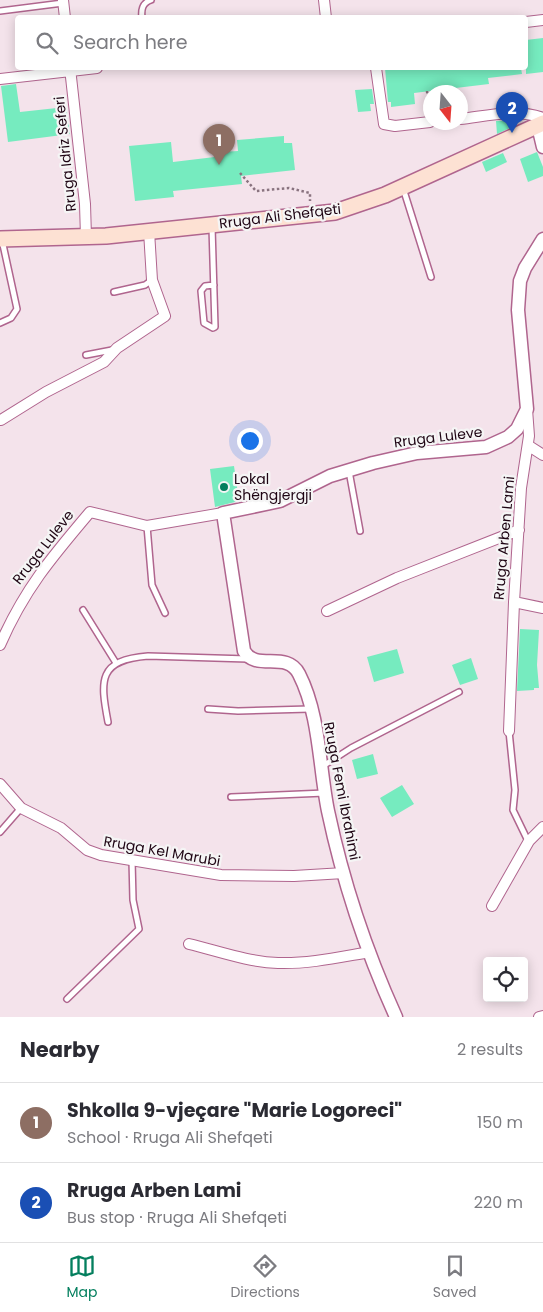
<!DOCTYPE html>
<html lang="en">
<head>
<meta charset="utf-8">
<style>
  :root { --surface:#fff; --page:#f7f7f7; --text:#2b2b33; --muted:#7c7c81; --line:#e1e1e2; --accent:#047f5e }
  body { margin:0; font-family:Poppins,sans-serif; background:var(--page); color:var(--text) }
  .controls { position:absolute; right:15px; bottom:15px; display:grid; overflow:hidden; border-radius:5px; box-shadow:0 2px 12px #0003 }
  .controls button { width:45px; height:45px; display:grid; place-items:center; padding:0; border:0; border-bottom:1px solid var(--line); background:var(--surface); color:var(--text); font:25px sans-serif }
  .compass { position:absolute; left:423px; top:85px; width:45px; height:45px; border-radius:50%; background:var(--surface); box-shadow:0 2px 12px #0003; rotate:163deg }
  .you { position:absolute; left:249px; top:440px; width:18px; height:18px; margin:-12px; border:4px solid #fff; border-radius:50%; background:#1a73e8; box-shadow:0 0 0 8px #1a73e833 }
  .badge { display:grid; place-items:center; width:32px; height:32px; border-radius:50%; background:var(--accent); color:#fff; font-size:16px; font-weight:700 }
  .pin { position:absolute; translate:-50% -41px; filter:drop-shadow(0 1px 2px #0008) }
  .pin::after { content:''; position:absolute; top:26px; width:18px; height:15px; background:inherit; clip-path:polygon(0 0,100% 0,50% 100%) }
  .list { margin:0; padding:0; list-style:none }
  h2 { display:flex; justify-content:space-between; align-items:center; height:65px; margin:0; padding:0 20px; font-size:21px }
  h2 small { font-size:16px; font-weight:400; color:var(--muted) }
  .list li { display:grid; grid-template-columns:32px 1fr auto; gap:15px; align-items:center; box-sizing:border-box; height:80px; padding:0 20px; border-top:1px solid var(--line) }
  .list b { display:block; font-size:19px; white-space:nowrap }
  .list p { margin:0; font-size:16px; white-space:nowrap; color:var(--muted) }
  .list em { font-size:16px; font-style:normal; color:var(--muted) }
  .icon { flex:none; width:28px; height:28px; fill:none; stroke:currentColor; stroke-width:2; stroke-linecap:round; stroke-linejoin:round }
  .map { position:relative; flex:none; width:543px; height:1017px; overflow:hidden }
  .search { position:absolute; background:var(--surface); box-shadow:0 2px 12px #0003; left:15px; right:15px; top:15px; height:55px; display:flex; align-items:center; gap:12px; box-sizing:border-box; padding:0 18px; border-radius:5px; color:var(--muted); font-size:19px }
  .sheet { height:225px; background:var(--surface) }
  nav { display:flex; justify-content:space-around; align-items:center; box-sizing:border-box; height:70px; border-top:1px solid var(--line); background:var(--surface); font-size:14px; color:var(--muted) }
  nav a { display:grid; justify-items:center; gap:2px }
  nav .on { color:var(--accent) }
  .map>svg:first-child { display:block }
</style>
</head>
<body>
<div class="map">
<svg width="543" height="1017" viewBox="0 0 543 1017">
  <rect width="100%" height="100%" fill="#f4e3eb"/>
  <path fill="#76ebbf" d="M543,38V72L526,74V40Z
    M385,68H521L522,74L488,78L489,84L414,93L415,104L391,107V102H388Z
    M16,84L20,112L66,107L70,134L8,142L1,86Z
    M372,89L374,104H370L371,111L358,112L355,90Z
    M513,120L514,126L497,134L496,121Z
    M284,136V143H292L295,170L241,176L242,184L173,191L174,197L135,201L129,146L171,142L173,162L223,156L222,152L238,151L237,140Z
    M537,152L543,167V176L528,182L520,159Z
    M503,153L507,162L486,172L482,162Z
    M234,466L239,501L215,507L210,469Z
    M520,629L539,630L537,665L539,688H534V690L517,691Z
    M397,649L404,673L374,682L367,657Z
    M471,658L478,679L460,685L452,665Z
    M373,754L378,774L357,779L352,760Z
    M402,785L414,804L392,817L380,798Z"/>
  <g fill="none" stroke-linecap="round" stroke-linejoin="round">
    <defs>
      <path id="service" d="M0,11L63,3
        M142,18C141,10 142,3 151,0
        M403,188L431,277
        M212,227L215,327L213,328L204,323L201,291L205,286L214,285
        M114,292L145,285L152,280
        M0,323L11,318L17,309L2,240
        M86,355L112,350
        M349,471L360,531
        M147,526L152,585L165,613
        M83,610L116,663
        M208,709L238,711L310,709
        M108,722C100,680 98,660 148,656L248,659
        M509,731L515,790L513,810L528,841
        M323,766L351,748L459,692
        M231,797L325,793
        M0,832L21,808
        M67,999L139,929L133,900L132,860"/>
      <path id="minor" d="M63,0L65,18
        M324,0L326,18
        M526,22L543,20
        M70,68L85,204L86,237
        M376,68L384,124L395,126L430,122
        M0,79L97,68
        M460,119C487,116 518,108 543,118
        M1,420L46,392L104,362L117,348L165,316L152,280L149,231
        M529,446L543,455
        M514,602L543,608
        M327,611L397,578L519,530
        M0,645C24,590 51,558 90,512L147,526L223,513
        M509,731L514,602L521,488L529,436L527,409
        M0,784L21,808L61,828L87,850L101,855L221,875L294,876L344,873
        M492,906L529,841L543,827
        M189,944C218,951 248,962 278,963C309,964 340,957 370,952
        M539,1017L543,1016"/>
      <path id="tertiary" d="M538,126L543,147
        M396,1017C366,951 343,882 328,811C319,767 320,715 299,674C287,650 256,672 244,651L223,513L280,501L330,476L373,463L417,453L486,447L508,437L517,429L527,409L518,310L520,281L525,268L543,239"/>
      <path id="secondary" d="M0,239L106,236L335,212L385,195L543,123"/>
    </defs>
    <use href="#service" stroke="#b0658e" stroke-width="8"/>
    <use href="#minor" stroke="#b0658e" stroke-width="12"/>
    <use href="#tertiary" stroke="#b0658e" stroke-width="15"/>
    <use href="#secondary" stroke="#b0658e" stroke-width="18"/>
    <path stroke="#89737f" stroke-width="2.5" stroke-dasharray="2.5 2.5" stroke-linecap="butt" d="M427,91L429,112
      M240,173L256,191L289,188L310,193V201"/>
    <use href="#service" stroke="#fff" stroke-width="5"/>
    <use href="#minor" stroke="#fff" stroke-width="10"/>
    <use href="#tertiary" stroke="#fff" stroke-width="12"/>
    <use href="#secondary" stroke="#fde1d3" stroke-width="15"/>
  </g>
  <circle fill="#047f5e" stroke="#f5f5f5" stroke-width="2" cx="224" cy="487" r="5"/>
  <g text-anchor="middle" dominant-baseline="central" stroke-width="4.5" stroke-linejoin="round" paint-order="stroke">
    <g font-size="14" fill="#1e0413" stroke="#f5f5f5">
      <text transform="translate(65 154) rotate(-96)">Rruga Idriz Seferi</text>
      <text transform="translate(280 216) rotate(-7)">Rruga Ali Shefqeti</text>
      <text transform="translate(438 437) rotate(-7)">Rruga Luleve</text>
      <text transform="translate(504 538) rotate(-85)">Rruga Arben Lami</text>
      <text transform="translate(43 547) rotate(-52)">Rruga Luleve</text>
      <text transform="translate(342 791) rotate(79)">Rruga Femi Ibrahimi</text>
      <text transform="translate(162 851) rotate(10)">Rruga Kel Marubi</text>
    </g>
    <g font-size="14" fill="#1e0413" stroke="#f5f5f5" text-anchor="start">
      <text x="234" y="479">Lokal<tspan x="234" dy="16">Shëngjergji</tspan></text>
    </g>
  </g>
</svg>
<div class="controls">
<button><svg class="icon" aria-label="locate" viewBox="0 0 24 24"><circle cx="12" cy="12" r="6"/><path d="M12 2v4M12 18v4M2 12h4M18 12h4"/></svg></button>
</div>
<svg class="compass" viewBox="-18 -18 36 36"><path d="M0-13l5 13h-10z" fill="#e53935"/><path d="M0 13l5-13h-10z" fill="#7c7c81"/></svg>
<div class="you"></div>
<div class="pin badge" style="left:219px;top:165px;background:#8d6e63">1</div>
<div class="pin badge" style="left:512px;top:133px;background:#1a4fb4">2</div>
<div class="search"><svg class="icon" aria-label="search" viewBox="0 0 24 24"><circle cx="10" cy="10" r="6"/><path d="M15 15l6 6"/></svg>Search here</div>
</div>
<section class="sheet">
<h2>Nearby<small>2 results</small></h2>
<ul class="list">
<li><span class="badge" style="background:#8d6e63">1</span><div><b>Shkolla 9-vjeçare &quot;Marie Logoreci&quot;</b><p>School · Rruga Ali Shefqeti</p></div><em>150 m</em></li>
<li><span class="badge" style="background:#1a4fb4">2</span><div><b>Rruga Arben Lami</b><p>Bus stop · Rruga Ali Shefqeti</p></div><em>220 m</em></li>
</ul>
</section>
<nav>
<a class="on"><svg class="icon" aria-label="map" viewBox="0 0 24 24"><path d="M3 6l6-2 6 2 6-2v14l-6 2-6-2-6 2zM9 4v14M15 6v14"/></svg>Map</a>
<a><svg class="icon" aria-label="directions" viewBox="0 0 24 24"><path d="M12 3l9 9-9 9-9-9zM9 14v-3h6M13 9l2 2-2 2"/></svg>Directions</a>
<a><svg class="icon" aria-label="saved" viewBox="0 0 24 24"><path d="M7 4h10v16l-5-4-5 4z"/></svg>Saved</a>
</nav>
</body>
</html>
